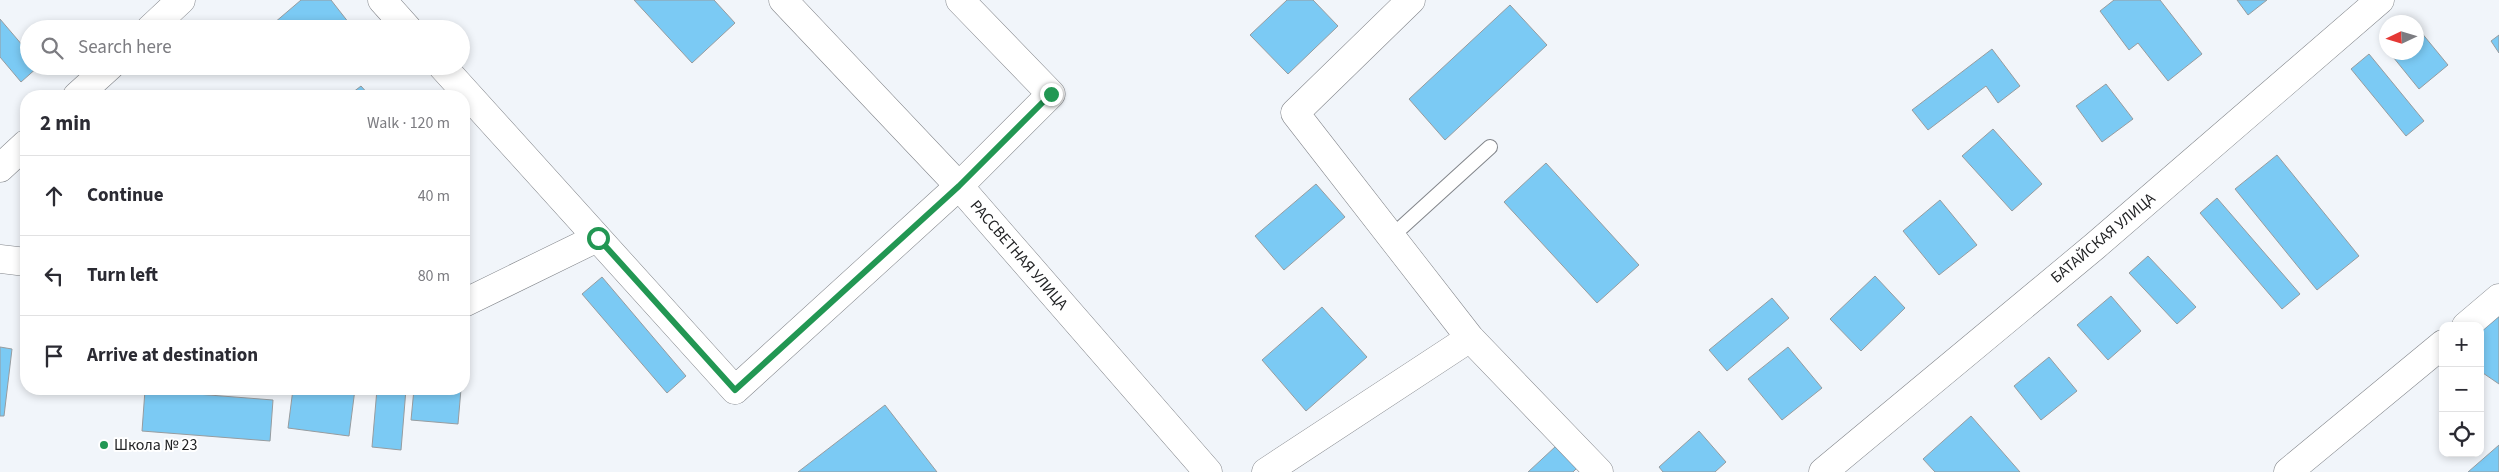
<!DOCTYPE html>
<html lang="en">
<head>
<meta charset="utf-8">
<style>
  :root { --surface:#fff; --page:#f7f7f7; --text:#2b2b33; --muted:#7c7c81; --line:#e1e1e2 }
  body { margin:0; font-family:"Source Sans 3",sans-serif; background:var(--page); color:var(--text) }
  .controls { position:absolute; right:15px; bottom:15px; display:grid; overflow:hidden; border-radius:10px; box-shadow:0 2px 8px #0003 }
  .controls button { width:45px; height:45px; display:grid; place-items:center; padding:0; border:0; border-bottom:1px solid var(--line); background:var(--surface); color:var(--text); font:25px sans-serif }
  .compass { position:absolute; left:2379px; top:15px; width:45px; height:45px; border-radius:50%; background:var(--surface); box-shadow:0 2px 8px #0003; rotate:266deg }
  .stop { position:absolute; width:15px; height:15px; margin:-11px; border:4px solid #229753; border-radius:50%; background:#fff }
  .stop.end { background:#229753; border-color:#fff; box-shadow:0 1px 5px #0008 }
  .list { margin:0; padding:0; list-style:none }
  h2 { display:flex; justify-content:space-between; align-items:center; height:65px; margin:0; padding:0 20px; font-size:21px }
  h2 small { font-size:16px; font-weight:400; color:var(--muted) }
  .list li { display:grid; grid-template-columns:32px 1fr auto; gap:15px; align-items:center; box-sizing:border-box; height:80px; padding:0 20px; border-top:1px solid var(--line) }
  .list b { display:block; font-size:19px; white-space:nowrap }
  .list em { font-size:16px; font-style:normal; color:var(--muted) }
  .icon { flex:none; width:28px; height:28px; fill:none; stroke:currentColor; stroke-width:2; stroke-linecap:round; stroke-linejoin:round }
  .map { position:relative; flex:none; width:2499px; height:472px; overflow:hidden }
  .search { position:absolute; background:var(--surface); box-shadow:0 2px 8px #0003; left:20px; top:20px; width:450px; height:55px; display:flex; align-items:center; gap:12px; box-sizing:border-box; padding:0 18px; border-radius:28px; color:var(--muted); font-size:19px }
  .panel { position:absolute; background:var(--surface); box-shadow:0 2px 8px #0003; left:20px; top:90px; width:450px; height:305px; border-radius:20px }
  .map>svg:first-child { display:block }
</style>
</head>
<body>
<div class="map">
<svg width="2499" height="472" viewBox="0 0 2499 472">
  <rect width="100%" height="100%" fill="#f1f5fa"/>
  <path fill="#7bcaf4" stroke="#979c9f" d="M301,0H331L349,23L343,29H267Z
    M634,0H714L735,23L692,63Z
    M1287,0H1313L1338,26L1288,74L1250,35Z
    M2114,0H2160L2202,54L2168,81L2138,43L2129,50L2100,11Z
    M2237,0H2267L2248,15Z
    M1510,5L1547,45L1445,140L1409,99Z
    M0,19L29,53V66H39L21,82L0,57Z
    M2416,26L2448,65L2419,89L2389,52H2416Z
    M2499,35V53L2491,41Z
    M1992,49L2020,86L1998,103L1986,86L1928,130L1912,110Z
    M2369,54L2424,121L2406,136L2351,69Z
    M2106,84L2133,119L2102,142L2076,106Z
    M361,86L370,96H348Z
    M1993,129L2042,184L2012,211L1962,156Z
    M2277,155L2359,256L2317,290L2235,189Z
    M1546,163L1639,265L1597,303L1504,202Z
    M1316,184L1345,217L1284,270L1255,236Z
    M2217,198L2300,294L2282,309L2200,213Z
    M1940,200L1977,245L1939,275L1903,231Z
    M2148,256L2196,307L2177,324L2129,273Z
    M1875,276L1905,308L1861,351L1830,319Z
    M602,277L686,376L667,393L582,294Z
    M2111,296L2141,331L2108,360L2077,325Z
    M1772,298L1789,318L1727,371L1709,350Z
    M1322,307L1367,357L1306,411L1262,360Z
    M2499,314V384L2480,371V331Z
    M0,347L12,349L4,416H0Z
    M1788,347L1822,388L1782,420L1748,379Z
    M2049,357L2077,391L2041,420L2014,386Z
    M293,389H355L349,436L288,428Z
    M377,389H406L401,450L372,447Z
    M414,389H461L458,424L411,420Z
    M145,390L273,400L270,441L142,431Z
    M885,405L937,472H798Z
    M1971,416L2020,472H1935L1923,459Z
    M1699,431L1726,462L1715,472H1663L1659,467Z
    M2499,445V472H2468Z
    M1556,446L1578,467L1573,472H1528Z"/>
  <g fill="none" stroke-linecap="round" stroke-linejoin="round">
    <defs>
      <path id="lane" d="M1391,237L1490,147"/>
      <path id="street" d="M382,0L408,29
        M783,0L959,186L1208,472
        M1411,0L1295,113L1470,338L1599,472
        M150,29L181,0
        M442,66L735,390L959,186L1051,94L960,0
        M77,96L110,66
        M0,168L26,144
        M0,259L26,262
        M464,303L597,238
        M2466,326L2499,298
        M1266,472L1470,338
        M1823,472L2095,246L2380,0
        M2288,472L2443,344"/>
    </defs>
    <use href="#lane" stroke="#82858a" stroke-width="16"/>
    <use href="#street" stroke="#82858a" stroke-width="29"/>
    <use href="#lane" stroke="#fff" stroke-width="14"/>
    <use href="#street" stroke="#fff" stroke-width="28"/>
  </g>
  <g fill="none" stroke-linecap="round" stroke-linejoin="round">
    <path stroke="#229753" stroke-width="6" d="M598,238L735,390L959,186L1051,94"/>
  </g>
  <circle fill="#229753" stroke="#fff" stroke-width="2" cx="104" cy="445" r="5"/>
  <g text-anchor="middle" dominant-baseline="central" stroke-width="4" stroke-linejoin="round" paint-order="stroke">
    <g font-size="16" fill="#222325" stroke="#fff">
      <text transform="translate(2103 238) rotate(-40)">БАТАЙСКАЯ УЛИЦА</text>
      <text transform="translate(1019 255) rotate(49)">РАССВЕТНАЯ УЛИЦА</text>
    </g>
    <g font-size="16" fill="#222325" stroke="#fff" text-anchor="start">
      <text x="114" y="445">Школа № 23</text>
    </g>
  </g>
</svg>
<div class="controls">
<button>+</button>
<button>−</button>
<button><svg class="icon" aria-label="locate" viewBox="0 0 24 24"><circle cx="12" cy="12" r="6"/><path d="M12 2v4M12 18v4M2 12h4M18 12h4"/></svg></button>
</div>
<svg class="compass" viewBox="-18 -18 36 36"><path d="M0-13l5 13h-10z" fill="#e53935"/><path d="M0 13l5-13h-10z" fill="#7c7c81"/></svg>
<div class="stop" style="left:598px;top:238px"></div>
<div class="stop end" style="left:1051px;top:94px"></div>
<div class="search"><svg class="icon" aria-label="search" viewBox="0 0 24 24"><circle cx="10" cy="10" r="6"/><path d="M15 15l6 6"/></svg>Search here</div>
<section class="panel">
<h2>2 min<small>Walk · 120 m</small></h2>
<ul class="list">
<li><svg class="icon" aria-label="ahead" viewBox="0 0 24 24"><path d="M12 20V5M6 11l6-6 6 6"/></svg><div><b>Continue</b></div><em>40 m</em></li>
<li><svg class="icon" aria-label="left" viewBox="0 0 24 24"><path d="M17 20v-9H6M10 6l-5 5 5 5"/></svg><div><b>Turn left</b></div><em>80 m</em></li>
<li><svg class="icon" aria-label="arrive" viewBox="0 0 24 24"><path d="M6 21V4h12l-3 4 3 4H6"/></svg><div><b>Arrive at destination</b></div></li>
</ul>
</section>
</div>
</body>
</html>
